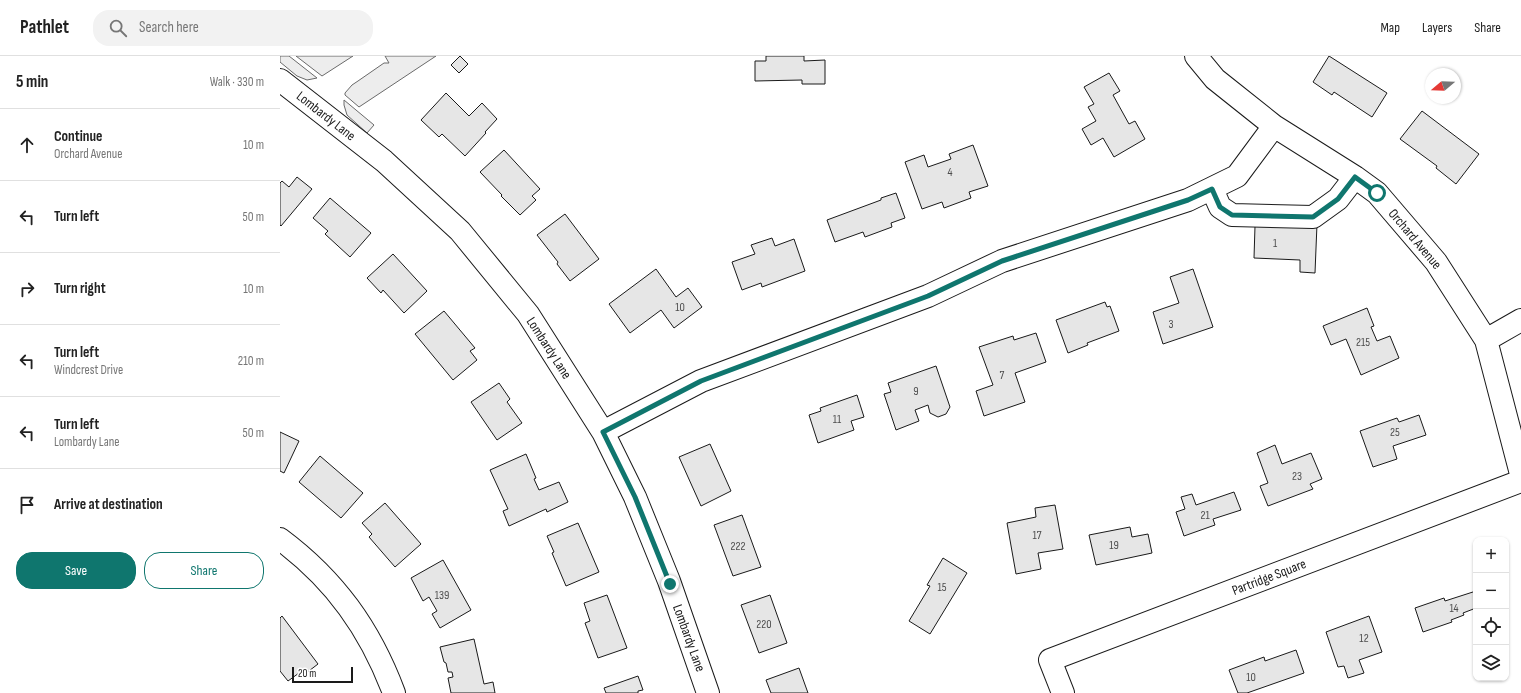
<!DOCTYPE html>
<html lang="en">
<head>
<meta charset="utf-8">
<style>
  :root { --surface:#fff; --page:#f2f2f2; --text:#222; --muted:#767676; --line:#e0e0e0; --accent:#0f766e }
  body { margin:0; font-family:"Sofia Sans Condensed",sans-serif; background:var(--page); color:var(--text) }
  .controls { position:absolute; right:12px; bottom:12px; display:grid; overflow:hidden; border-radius:8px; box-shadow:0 1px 3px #0004 }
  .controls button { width:36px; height:36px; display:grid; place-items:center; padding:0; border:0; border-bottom:1px solid var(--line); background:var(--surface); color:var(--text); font:20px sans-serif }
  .compass { position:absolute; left:1145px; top:12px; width:36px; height:36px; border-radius:50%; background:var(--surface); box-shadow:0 1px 3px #0004; rotate:251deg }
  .scale { position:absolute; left:12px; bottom:10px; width:61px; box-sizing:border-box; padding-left:4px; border:2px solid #1a1a1a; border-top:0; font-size:11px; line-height:14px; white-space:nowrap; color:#1a1a1a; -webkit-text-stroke:3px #fff; paint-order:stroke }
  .stop { position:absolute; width:12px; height:12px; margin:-9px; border:3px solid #0f766e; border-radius:50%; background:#fff }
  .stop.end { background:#0f766e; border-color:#fff; box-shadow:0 1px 4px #0008 }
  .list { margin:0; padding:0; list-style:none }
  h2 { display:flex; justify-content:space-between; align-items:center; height:52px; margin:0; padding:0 16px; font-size:17px }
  h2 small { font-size:13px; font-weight:400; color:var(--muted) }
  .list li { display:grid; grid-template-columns:26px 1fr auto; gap:12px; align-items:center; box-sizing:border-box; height:72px; padding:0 16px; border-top:1px solid var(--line) }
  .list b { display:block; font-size:15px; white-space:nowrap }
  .list p { margin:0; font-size:13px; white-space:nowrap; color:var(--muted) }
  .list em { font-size:13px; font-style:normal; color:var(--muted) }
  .actions { display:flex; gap:8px; padding:12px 16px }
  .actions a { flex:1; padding:9px 0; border:1px solid var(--accent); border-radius:16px; text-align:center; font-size:14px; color:var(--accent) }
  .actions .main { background:var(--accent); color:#fff }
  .icon { flex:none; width:22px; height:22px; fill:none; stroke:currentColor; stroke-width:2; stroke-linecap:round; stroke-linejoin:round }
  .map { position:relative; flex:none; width:1241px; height:637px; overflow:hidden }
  header { display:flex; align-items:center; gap:24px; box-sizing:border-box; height:56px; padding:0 20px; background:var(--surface); border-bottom:1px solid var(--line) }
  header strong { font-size:19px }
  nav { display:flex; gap:22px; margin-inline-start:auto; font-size:14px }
  .search { width:280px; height:36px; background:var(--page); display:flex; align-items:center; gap:10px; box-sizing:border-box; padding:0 14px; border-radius:16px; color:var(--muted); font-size:15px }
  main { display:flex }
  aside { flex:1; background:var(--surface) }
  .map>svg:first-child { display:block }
</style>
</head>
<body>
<header>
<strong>Pathlet</strong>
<div class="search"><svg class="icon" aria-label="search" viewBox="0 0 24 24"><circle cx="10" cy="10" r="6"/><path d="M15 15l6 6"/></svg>Search here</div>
<nav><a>Map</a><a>Layers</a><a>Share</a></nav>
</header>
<main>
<aside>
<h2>5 min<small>Walk · 330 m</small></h2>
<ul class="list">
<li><svg class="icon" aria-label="ahead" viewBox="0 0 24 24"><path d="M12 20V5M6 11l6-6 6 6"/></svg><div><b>Continue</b><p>Orchard Avenue</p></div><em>10 m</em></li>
<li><svg class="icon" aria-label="left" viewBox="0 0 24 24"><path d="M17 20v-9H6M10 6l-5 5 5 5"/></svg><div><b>Turn left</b></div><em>50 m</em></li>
<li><svg class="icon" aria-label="right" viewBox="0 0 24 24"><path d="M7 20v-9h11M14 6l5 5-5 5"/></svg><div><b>Turn right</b></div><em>10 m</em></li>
<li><svg class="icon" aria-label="left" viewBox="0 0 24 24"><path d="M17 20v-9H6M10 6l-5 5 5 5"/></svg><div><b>Turn left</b><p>Windcrest Drive</p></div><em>210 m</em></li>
<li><svg class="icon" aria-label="left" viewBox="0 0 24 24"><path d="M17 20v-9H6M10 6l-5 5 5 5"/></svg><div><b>Turn left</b><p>Lombardy Lane</p></div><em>50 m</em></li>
<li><svg class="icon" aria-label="arrive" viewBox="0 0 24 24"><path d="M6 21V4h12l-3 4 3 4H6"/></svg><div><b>Arrive at destination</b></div></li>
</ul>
<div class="actions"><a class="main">Save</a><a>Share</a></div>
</aside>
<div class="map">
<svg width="1241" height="637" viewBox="0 0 1241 637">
  <rect width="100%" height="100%" fill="#fff"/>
  <path fill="#ededed" stroke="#6a6a6a" d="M0,0H9L37,22L27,24L17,20L0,6Z
    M16,0H73L42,20Z
    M105,0H156L79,51L65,39V37L72,29L78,25L104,7H109Z
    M64,44L94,69L87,77L67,59L64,49Z"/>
  <path fill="#e6e6e6" stroke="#1a1a1a" d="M180,0L188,8L179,17L171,9Z
    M486,0H524V5L545,4V28H522V24L475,25V5H486Z
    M1049,0L1107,37L1092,61L1054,36L1052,39L1033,26Z
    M829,17L840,35L833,39L849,68L855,65L865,83L834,101L823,82L811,89L802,73L816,65L808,51L814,48L804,31Z
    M166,37L189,60L202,47L217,63L205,76L206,77L185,100L162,78L159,81L141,64Z
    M1142,55L1199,98L1176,128L1156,112L1157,110L1120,83Z
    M693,89L708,130L689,136L691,142L664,152L662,146L642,153L625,106L644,99L648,111L671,103L669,98Z
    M224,94L260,133L252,140L256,144L240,159L221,140L222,139L200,116Z
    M17,121L32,133L1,170L0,169V127L2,125L9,131Z
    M616,137L625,162L611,167L612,171L585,181L583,176L555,186L547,164L601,144V142Z
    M50,142L91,177L70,201L45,178L48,175L33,162Z
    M285,158L319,203L290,225L277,208L278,206L257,179Z
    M1037,168L1035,217L1020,216V204L974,202L975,170Z
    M492,182L495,190L514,183L525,215L482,231L481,227L462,234L452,206L475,198L471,189Z
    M113,198L147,235L124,257L103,234L101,237L87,222Z
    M376,213L396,241L408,232L422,251L394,272L381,254L350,277L329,248Z
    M913,213L933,271L883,288L873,256L899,247L890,221Z
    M825,246L827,251L830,250L839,275L807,287L808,289L788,297L776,264Z
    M1087,252L1094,270L1091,271L1097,285L1110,280L1119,302L1081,319L1066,283L1051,289L1043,270Z
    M164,255L195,292L190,295L197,304L173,324L135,278Z
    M756,277L766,306L735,317L745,346L704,360L696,335L713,329L699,291L733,280L734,284Z
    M656,310L670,351L666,358L658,361L650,357L648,349L635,354L639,365L616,374L604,338L611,336L608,327Z
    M219,327L230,343L227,346L242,367L217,384L191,346Z
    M577,339L584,361L571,365L574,374L538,387L529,359L541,355L540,352Z
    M1139,359L1146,379L1113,390L1117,403L1093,411L1080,375L1117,362L1119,366Z
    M0,376L19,385L4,417L0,415Z
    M430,388L451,435L421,450L399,401Z
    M995,389L1002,408L1031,397L1042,423L1030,428L1033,433L988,450L980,430L988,427L977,397Z
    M246,398L256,422L254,423L259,434L279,426L288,446L267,456L266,453L229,470L223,455L228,453L210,414Z
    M40,400L83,437L61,462L19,426Z
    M954,436L961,454L933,463L935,469L904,480L896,456L905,453L901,441L912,438L916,449Z
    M105,447L141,488L115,511L89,481L92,478L82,467Z
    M775,449L783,493L758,497L761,513L736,518L727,467L756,461L755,452Z
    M462,459L481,511L453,520L434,469Z
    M298,467L319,516L286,530L272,497L274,496L267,480Z
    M850,471L852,481L868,478L872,497L816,509L809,479Z
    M663,502L687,517L650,578L629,565L650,530L647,529Z
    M163,504L191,554L160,572L152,558L157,555L149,541L143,545L131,522Z
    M1196,535V552L1183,557L1184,559L1171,564L1172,566L1143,576L1135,552L1164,542L1165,545Z
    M327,539L347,592L318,602L305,567L310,565L304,547Z
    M490,539L507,587L479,597L461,549Z
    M2,560L38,608L21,621L19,617L8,625L0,615V562Z
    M1089,560L1102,596L1079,604L1084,617L1068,622L1064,610L1058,611L1046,576Z
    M194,583L204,628L213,626L215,637H171L168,622L173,621L172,616H168L166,607L164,606L160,591Z
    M1016,594L1024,617L967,637H958L949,614L984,601L985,605Z
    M519,612L528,637H491L486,624Z
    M358,620L363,634L358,635V637H326L324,632Z"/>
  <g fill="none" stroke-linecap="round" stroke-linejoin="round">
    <defs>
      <path id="minor" d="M916,0L935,23L994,70L1075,121L1097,137L1156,206L1206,284L1241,418
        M0,24L104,105L180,175L248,258L323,376L355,441L389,525L428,637
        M932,133L940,151L952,159L1033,161L1058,143L1075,121
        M1206,284L1241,264
        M323,376L421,325L648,240L722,205L908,144L957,120L994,70
        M0,483C55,524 90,573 114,637
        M783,637L770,604L1241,425"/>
    </defs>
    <use href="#minor" stroke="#1a1a1a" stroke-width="24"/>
    <use href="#minor" stroke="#fff" stroke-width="22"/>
  </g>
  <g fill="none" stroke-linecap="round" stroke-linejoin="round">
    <path stroke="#0f766e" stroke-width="5" d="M390,528L355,441L323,376L421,325L648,240L722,205L908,144L932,133L940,151L952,159L1033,161L1058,143L1075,121L1097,137"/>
  </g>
  <g text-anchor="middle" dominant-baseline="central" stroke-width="3" stroke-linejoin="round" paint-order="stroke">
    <g font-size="12" fill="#4d4d4d">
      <text x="670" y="116">4</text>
      <text x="995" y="187">1</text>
      <text x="400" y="251">10</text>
      <text x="891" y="268">3</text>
      <text x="1083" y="286">215</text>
      <text x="722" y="319">7</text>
      <text x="636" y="335">9</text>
      <text x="557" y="363">11</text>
      <text x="1115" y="376">25</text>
      <text x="1017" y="420">23</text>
      <text x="925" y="459">21</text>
      <text x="757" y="479">17</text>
      <text x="834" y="489">19</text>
      <text x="458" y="490">222</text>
      <text x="662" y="531">15</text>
      <text x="162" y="539">139</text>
      <text x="1174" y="552">14</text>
      <text x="484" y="568">220</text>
      <text x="1084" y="582">12</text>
      <text x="971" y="621">10</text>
    </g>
    <g font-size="14" fill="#1a1a1a" stroke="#fff">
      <text transform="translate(46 60) rotate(38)">Lombardy Lane</text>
      <text transform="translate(1135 183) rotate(50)">Orchard Avenue</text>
      <text transform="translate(269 292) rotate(57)">Lombardy Lane</text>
      <text transform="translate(989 521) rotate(-21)">Partridge Square</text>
      <text transform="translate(409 582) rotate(70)">Lombardy Lane</text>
    </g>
  </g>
</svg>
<div class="controls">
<button>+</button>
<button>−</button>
<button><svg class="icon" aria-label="locate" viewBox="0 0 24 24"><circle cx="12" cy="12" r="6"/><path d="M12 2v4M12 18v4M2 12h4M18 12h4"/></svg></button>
<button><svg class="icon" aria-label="layers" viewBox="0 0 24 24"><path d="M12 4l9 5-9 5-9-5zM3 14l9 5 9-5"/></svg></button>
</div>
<svg class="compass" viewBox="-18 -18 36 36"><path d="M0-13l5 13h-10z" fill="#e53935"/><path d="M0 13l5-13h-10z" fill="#767676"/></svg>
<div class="scale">20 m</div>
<div class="stop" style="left:1097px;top:137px"></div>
<div class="stop end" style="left:390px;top:528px"></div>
</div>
</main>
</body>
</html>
